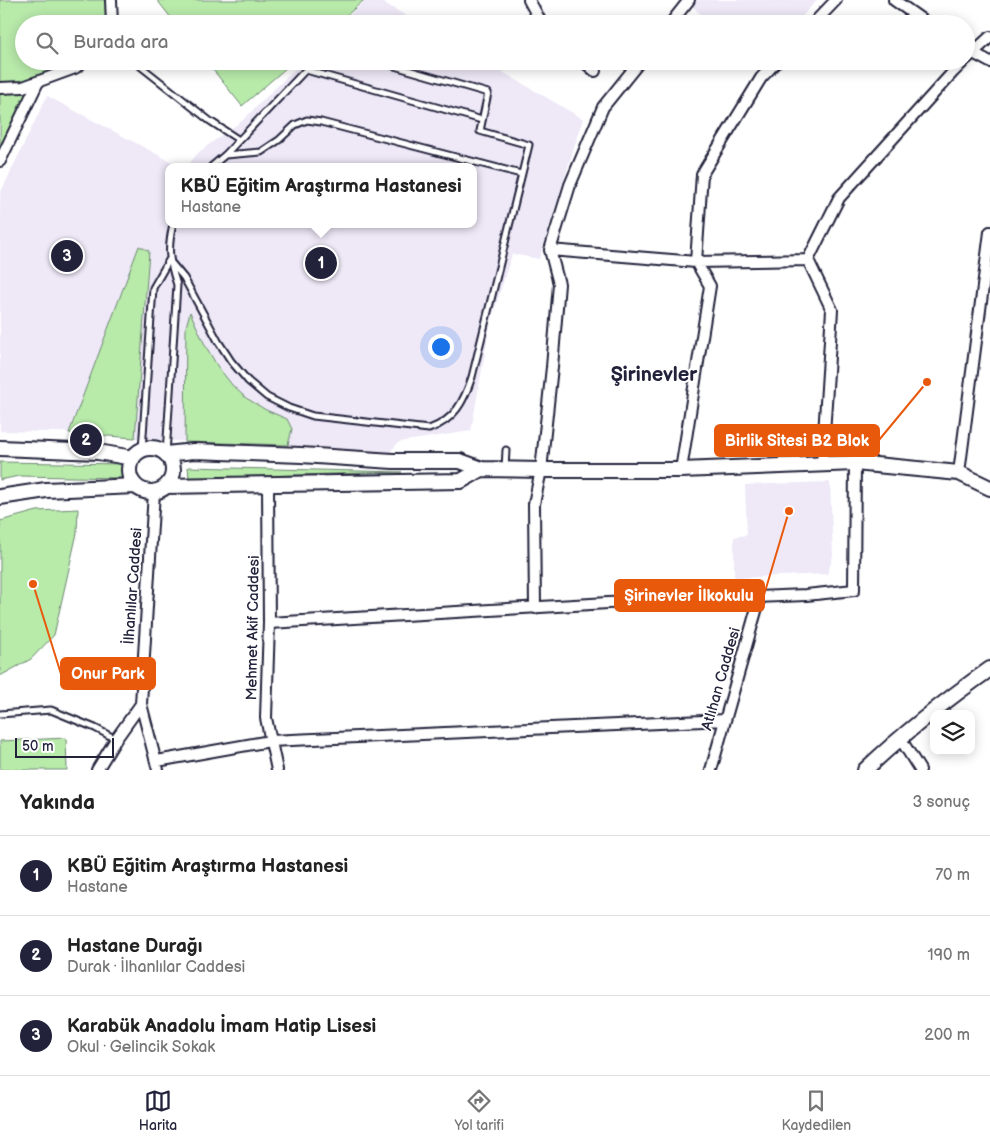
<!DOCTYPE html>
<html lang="tr">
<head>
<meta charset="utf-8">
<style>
  :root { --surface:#fff; --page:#f2f2f2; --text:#222; --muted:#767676; --line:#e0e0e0; --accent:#22223b }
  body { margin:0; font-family:"Balsamiq Sans",sans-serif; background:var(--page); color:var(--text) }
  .controls { position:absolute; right:15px; bottom:15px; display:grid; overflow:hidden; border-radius:10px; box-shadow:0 2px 12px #0003 }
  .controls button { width:45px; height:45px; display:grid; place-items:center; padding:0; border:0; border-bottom:1px solid var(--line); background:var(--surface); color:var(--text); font:25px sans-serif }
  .scale { position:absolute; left:15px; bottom:12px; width:99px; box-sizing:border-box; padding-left:5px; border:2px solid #22223b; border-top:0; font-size:14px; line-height:18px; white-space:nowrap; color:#22223b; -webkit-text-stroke:4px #fff; paint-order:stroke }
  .you { position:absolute; left:440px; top:346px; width:18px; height:18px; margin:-12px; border:4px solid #fff; border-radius:50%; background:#1a73e8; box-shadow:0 0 0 8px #1a73e833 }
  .badge { display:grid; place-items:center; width:32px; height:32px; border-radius:50%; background:var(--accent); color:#fff; font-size:16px; font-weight:700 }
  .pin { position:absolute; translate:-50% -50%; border:2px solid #fff; box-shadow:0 1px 5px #0006 }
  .popup { position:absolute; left:165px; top:163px; width:312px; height:65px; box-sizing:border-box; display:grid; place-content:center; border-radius:10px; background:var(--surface); filter:drop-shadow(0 1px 4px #0005); font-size:16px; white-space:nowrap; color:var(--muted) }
  .popup b { font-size:19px; color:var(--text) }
  .popup::after { content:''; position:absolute; left:50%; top:100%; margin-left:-10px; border:10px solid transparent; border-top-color:var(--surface) }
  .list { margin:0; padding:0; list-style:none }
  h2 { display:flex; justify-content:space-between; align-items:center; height:65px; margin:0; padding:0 20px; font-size:21px }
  h2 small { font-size:16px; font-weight:400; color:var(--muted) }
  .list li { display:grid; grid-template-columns:32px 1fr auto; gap:15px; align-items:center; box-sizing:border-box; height:80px; padding:0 20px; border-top:1px solid var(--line) }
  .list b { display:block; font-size:19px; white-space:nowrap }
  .list p { margin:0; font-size:16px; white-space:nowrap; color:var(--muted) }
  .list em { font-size:16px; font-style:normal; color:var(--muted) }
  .icon { flex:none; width:28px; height:28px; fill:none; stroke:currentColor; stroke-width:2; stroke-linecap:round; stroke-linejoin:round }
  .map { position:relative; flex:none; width:990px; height:770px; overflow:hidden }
  .search { position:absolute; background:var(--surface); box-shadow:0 2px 12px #0003; left:15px; right:15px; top:15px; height:55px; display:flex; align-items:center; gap:12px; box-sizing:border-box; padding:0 18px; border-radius:28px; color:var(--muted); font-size:19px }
  .sheet { height:305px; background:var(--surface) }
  nav { display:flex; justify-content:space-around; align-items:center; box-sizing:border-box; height:70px; border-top:1px solid var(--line); background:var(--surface); font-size:14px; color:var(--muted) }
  nav a { display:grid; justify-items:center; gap:2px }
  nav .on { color:var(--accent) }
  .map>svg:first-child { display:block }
</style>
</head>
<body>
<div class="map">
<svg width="990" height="770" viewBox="0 0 990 770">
  <rect width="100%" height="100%" fill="#fff"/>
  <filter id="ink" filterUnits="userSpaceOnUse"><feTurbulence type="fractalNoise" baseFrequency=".02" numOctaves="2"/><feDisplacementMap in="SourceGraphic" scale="10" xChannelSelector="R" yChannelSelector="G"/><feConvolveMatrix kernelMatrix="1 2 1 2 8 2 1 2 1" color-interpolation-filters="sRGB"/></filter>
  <g filter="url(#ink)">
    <path fill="#eee8f7" d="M365,0H379L420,24H341Z
      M695,0H817L795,24H711L691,5Z
      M303,61H484L583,119L539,259L512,254L490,324L471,431L399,442L385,457L60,432L0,431V194L47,96L181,167H168V224H474V167H186L199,152L243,120Z
      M830,482L833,556L827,574L734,578V537L747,535L745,485Z"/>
    <path fill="#b8eaaa" stroke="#6d8672" d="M0,0H111L112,24H24V61H84L38,82L0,165Z
      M157,0H364L337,24H176Z
      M206,61H294L242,106Z
      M139,246L149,251L135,438L69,433Z
      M190,312L205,345L218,367L233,386L246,398L266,410L287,419L292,429L288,445L185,442L186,327Z
      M0,462L123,464V478L19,476L0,480Z
      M188,467L402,472L189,478Z
      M78,509L77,533L54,635L31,659L0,676V521L37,511Z
      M66,738L67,770H0V741Z"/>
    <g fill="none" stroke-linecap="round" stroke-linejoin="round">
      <defs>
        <path id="lane" d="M134,61L210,121L239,140
          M306,70L482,120
          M225,155L261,152L279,140L295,125L307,120L321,122L521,174
          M211,167L225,155L314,61
          M169,260L184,278L218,341L231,361L248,381L267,397L289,408L313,416L429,429C455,420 464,401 472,377L529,145L480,131L488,93L377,61
          M142,450L153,288L169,260
          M166,454L177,285C169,260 167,250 173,224
          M505,469L506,450
          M0,714L51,710L95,728L116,739"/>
        <path id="street" d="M111,0L112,24
          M529,0L542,24
          M894,0L928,24
          M670,24L689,0
          M813,24L836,0
          M966,49L990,62
          M966,59L990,37
          M583,61L595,71
          M0,88L23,87L75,68L84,61
          M0,161L38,82
          M550,250L696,262L808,260
          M822,465L832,310L808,260L839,198L953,72L964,61
          M681,470L710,286L696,262L702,174L761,78L777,61
          M959,473L990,232
          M268,485L269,623L266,718L277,770
          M154,492L141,704L158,770
          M535,608L534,504L541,470L552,367L559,284L550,250L570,185L603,107L640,61
          M269,623L608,603L806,595L854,590L855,463
          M900,738L920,770
          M157,761L270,741L725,720
          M97,770L116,739L141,704
          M711,770L760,597"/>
        <path id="secondary" d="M0,448L98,452L133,458
          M129 470a22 22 0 1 1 44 0a22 22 0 1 1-44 0Z
          M166,454L194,451L301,455L393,461H460L482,469L541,470H681L855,463L959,473L990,488
          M166,486L461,481L482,469
          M0,497L46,490L135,486
          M865,770C904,733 946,700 990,669"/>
      </defs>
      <use href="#lane" stroke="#22223b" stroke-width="9"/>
      <use href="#street" stroke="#22223b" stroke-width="14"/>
      <use href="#secondary" stroke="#22223b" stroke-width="18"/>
      <use href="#lane" stroke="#fff" stroke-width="5"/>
      <use href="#street" stroke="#fff" stroke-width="10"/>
      <use href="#secondary" stroke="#fff" stroke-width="14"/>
    </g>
  </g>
  <g text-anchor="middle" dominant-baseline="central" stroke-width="4" stroke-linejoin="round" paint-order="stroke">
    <g font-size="15" fill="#22223b" stroke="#fff">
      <text transform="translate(133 586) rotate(-86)">İlhanlılar Caddesi</text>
      <text transform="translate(253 628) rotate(-89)">Mehmet Akif Caddesi</text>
      <text transform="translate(721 679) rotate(-74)">Atlıhan Caddesi</text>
    </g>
    <g font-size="20" font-weight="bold" fill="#22223b" stroke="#fff">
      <text x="654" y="375">Şirinevler</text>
    </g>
  </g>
  <path fill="none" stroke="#e8590c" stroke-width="2" d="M927 382L879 440M789 511L764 595M33 584L61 674"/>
  <g fill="#e8590c" stroke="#fff" stroke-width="2">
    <circle cx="927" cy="382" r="5"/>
    <circle cx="789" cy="511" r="5"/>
    <circle cx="33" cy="584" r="5"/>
  </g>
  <g fill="#e8590c" stroke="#e8590c" stroke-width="2">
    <rect x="715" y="425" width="164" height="31" rx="5"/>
    <rect x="615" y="580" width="149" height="31" rx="5"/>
    <rect x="61" y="658" width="94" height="31" rx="5"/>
  </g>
  <g font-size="16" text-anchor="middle" font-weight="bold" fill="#fff">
    <text x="797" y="446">Birlik Sitesi B2 Blok</text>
    <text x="689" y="601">Şirinevler İlkokulu</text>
    <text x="108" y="679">Onur Park</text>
  </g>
</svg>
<div class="controls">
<button><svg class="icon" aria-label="layers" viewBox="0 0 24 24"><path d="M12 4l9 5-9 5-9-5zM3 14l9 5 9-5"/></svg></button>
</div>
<div class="scale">50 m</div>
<div class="you"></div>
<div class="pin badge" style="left:321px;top:263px">1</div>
<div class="popup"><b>KBÜ Eğitim Araştırma Hastanesi</b>Hastane</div>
<div class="pin badge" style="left:86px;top:440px">2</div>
<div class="pin badge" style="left:67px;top:256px">3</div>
<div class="search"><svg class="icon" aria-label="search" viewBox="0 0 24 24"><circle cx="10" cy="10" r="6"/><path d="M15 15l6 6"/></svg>Burada ara</div>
</div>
<section class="sheet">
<h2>Yakında<small>3 sonuç</small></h2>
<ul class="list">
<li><span class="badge">1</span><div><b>KBÜ Eğitim Araştırma Hastanesi</b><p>Hastane</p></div><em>70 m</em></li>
<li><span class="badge">2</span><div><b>Hastane Durağı</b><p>Durak · İlhanlılar Caddesi</p></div><em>190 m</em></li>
<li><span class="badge">3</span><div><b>Karabük Anadolu İmam Hatip Lisesi</b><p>Okul · Gelincik Sokak</p></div><em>200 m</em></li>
</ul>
</section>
<nav>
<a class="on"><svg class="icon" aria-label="map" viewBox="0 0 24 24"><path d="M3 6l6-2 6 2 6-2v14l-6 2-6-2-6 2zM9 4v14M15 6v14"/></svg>Harita</a>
<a><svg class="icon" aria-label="directions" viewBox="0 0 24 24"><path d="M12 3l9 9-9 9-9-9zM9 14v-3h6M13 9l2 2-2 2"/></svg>Yol tarifi</a>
<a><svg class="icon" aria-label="saved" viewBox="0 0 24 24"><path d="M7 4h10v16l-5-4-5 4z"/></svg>Kaydedilen</a>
</nav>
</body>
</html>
